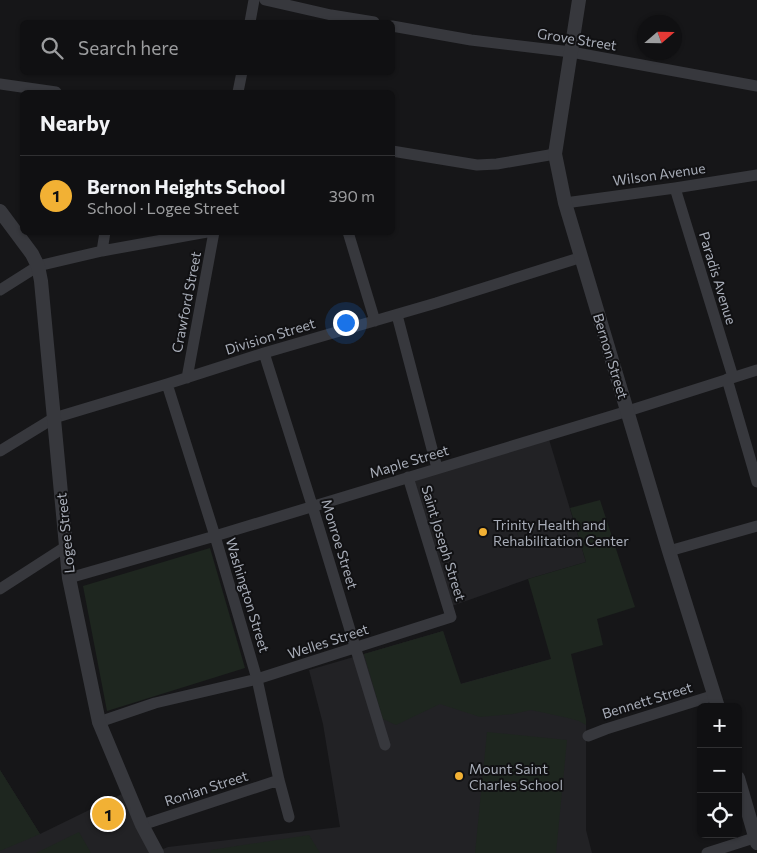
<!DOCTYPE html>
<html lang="en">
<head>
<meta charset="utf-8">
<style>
  :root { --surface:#101012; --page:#1e1e20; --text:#f1f3f6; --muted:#9c9d9f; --line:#303032; --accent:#f2b134 }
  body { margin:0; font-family:Commissioner,sans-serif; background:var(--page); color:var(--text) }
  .controls { position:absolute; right:15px; bottom:15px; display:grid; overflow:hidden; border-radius:8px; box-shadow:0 1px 4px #0004 }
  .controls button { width:45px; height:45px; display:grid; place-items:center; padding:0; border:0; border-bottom:1px solid var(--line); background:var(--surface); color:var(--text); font:25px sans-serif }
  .compass { position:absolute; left:637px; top:15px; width:45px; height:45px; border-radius:50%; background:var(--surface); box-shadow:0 1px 4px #0004; rotate:70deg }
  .you { position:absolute; left:345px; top:322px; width:18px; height:18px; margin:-12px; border:4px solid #fff; border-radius:50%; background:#1a73e8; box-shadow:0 0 0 8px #1a73e833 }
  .badge { display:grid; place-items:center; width:32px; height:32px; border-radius:50%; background:var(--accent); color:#111; font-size:16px; font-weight:700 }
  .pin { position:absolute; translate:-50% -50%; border:2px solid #fff; box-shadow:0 1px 5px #0006 }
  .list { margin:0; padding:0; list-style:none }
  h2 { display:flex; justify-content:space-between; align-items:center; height:65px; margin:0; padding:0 20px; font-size:21px }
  h2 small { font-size:16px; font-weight:400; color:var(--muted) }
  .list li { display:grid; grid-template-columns:32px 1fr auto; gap:15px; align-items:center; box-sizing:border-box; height:80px; padding:0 20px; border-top:1px solid var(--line) }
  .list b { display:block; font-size:19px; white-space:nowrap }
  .list p { margin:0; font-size:16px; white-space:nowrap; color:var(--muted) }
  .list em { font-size:16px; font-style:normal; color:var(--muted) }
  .icon { flex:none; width:28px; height:28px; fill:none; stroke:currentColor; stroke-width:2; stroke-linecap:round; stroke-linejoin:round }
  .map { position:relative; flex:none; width:757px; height:853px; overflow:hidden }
  .search { position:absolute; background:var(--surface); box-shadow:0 1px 4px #0004; left:20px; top:20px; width:375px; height:55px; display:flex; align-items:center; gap:12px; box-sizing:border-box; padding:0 18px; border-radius:8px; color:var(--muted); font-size:19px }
  .panel { position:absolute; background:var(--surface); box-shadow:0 1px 4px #0004; left:20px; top:90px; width:375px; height:145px; border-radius:8px }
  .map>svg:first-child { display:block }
</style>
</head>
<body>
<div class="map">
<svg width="757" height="853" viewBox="0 0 757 853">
  <rect width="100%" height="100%" fill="#161618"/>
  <path fill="#222225" d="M548,436L586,562L528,579L449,607L411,479Z
    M443,631L460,684L570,654L586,720V830L592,853H154L168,847L340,827L323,724L309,670Z
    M0,770L40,834L124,793L152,853H0Z"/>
  <path fill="#1e261f" d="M600,500L635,607L597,619L603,645L571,654L586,720V725L579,721L568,718L531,710L513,714L480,717L440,704L396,725L383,719L364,654L443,631L461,684L551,659L528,579L586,562L570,508Z
    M210,548L245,668L107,711L83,586Z
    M487,732L567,740L556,853H475Z
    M0,770L40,834L0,851Z
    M79,832L91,853H36Z
    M309,835L320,853H210L211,850Z"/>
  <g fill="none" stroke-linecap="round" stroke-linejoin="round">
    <path stroke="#37383d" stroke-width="11" d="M265,0L331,15L374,22
      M250,22L254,0
      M392,26L471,40L571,52L757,86
      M0,84L56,92
      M238,92L242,72
      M392,151L477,165L497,164L555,154
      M675,188L733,377
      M565,203L675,188L757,175
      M348,232L375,321
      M102,251L105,232
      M0,290L38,266L102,251L207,232
      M397,315L437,468
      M264,353L312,505L385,745
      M187,378L214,232
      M727,379L757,482
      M167,384L215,536L257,679L279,780L289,817
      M0,451L54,418L167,384L264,353L436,303L582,257
      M669,551L757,526
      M69,578L215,536L628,411L757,370
      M0,589L65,547
      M99,722L155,703L257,679L451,617L408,477
      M588,736L606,729L715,695
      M142,825L279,780
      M707,853L757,837"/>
    <path stroke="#37383d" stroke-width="14" d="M579,0L555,154L565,203L669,551L718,707
      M0,211L32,254L38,266L41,281L69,578L99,722L142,825L157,853
      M738,778L757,843"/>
  </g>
  <g fill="#f2b134" stroke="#111113" stroke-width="2">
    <circle cx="483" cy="532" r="5"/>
    <circle cx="459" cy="776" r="5"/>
  </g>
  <g text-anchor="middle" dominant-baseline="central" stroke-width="4" stroke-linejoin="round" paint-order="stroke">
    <g font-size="14" fill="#a8adb8" stroke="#111113">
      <text transform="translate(577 39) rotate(9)">Grove Street</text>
      <text transform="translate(659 174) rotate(-8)">Wilson Avenue</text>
      <text transform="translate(718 278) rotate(73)">Paradis Avenue</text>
      <text transform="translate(186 302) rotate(-79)">Crawford Street</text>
      <text transform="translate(270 336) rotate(-17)">Division Street</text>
      <text transform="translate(611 356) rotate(73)">Bernon Street</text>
      <text transform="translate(409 461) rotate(-17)">Maple Street</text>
      <text transform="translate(65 533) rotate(-96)">Logee Street</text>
      <text transform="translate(444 543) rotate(73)">Saint Joseph Street</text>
      <text transform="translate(340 544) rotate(73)">Monroe Street</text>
      <text transform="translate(248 595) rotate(73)">Washington Street</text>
      <text transform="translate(328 641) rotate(-18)">Welles Street</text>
      <text transform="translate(647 700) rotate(-17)">Bennett Street</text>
      <text transform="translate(206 788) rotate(-18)">Ronian Street</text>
    </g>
    <g font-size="14" fill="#a8adb8" stroke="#111113" text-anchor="start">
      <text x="493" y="524">Trinity Health and<tspan x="493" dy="16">Rehabilitation Center</tspan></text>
      <text x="469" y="768">Mount Saint<tspan x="469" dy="16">Charles School</tspan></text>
    </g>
  </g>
</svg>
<div class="controls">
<button>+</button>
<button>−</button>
<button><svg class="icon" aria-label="locate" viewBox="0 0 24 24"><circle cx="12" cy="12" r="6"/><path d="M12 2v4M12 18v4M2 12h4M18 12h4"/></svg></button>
</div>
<svg class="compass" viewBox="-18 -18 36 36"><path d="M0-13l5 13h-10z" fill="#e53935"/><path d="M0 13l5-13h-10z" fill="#9c9d9f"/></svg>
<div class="you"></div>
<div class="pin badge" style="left:108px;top:814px">1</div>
<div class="search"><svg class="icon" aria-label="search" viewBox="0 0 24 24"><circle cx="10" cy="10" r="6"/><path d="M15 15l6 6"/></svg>Search here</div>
<section class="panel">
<h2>Nearby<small></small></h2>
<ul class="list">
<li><span class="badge">1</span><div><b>Bernon Heights School</b><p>School · Logee Street</p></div><em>390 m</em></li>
</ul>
</section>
</div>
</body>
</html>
